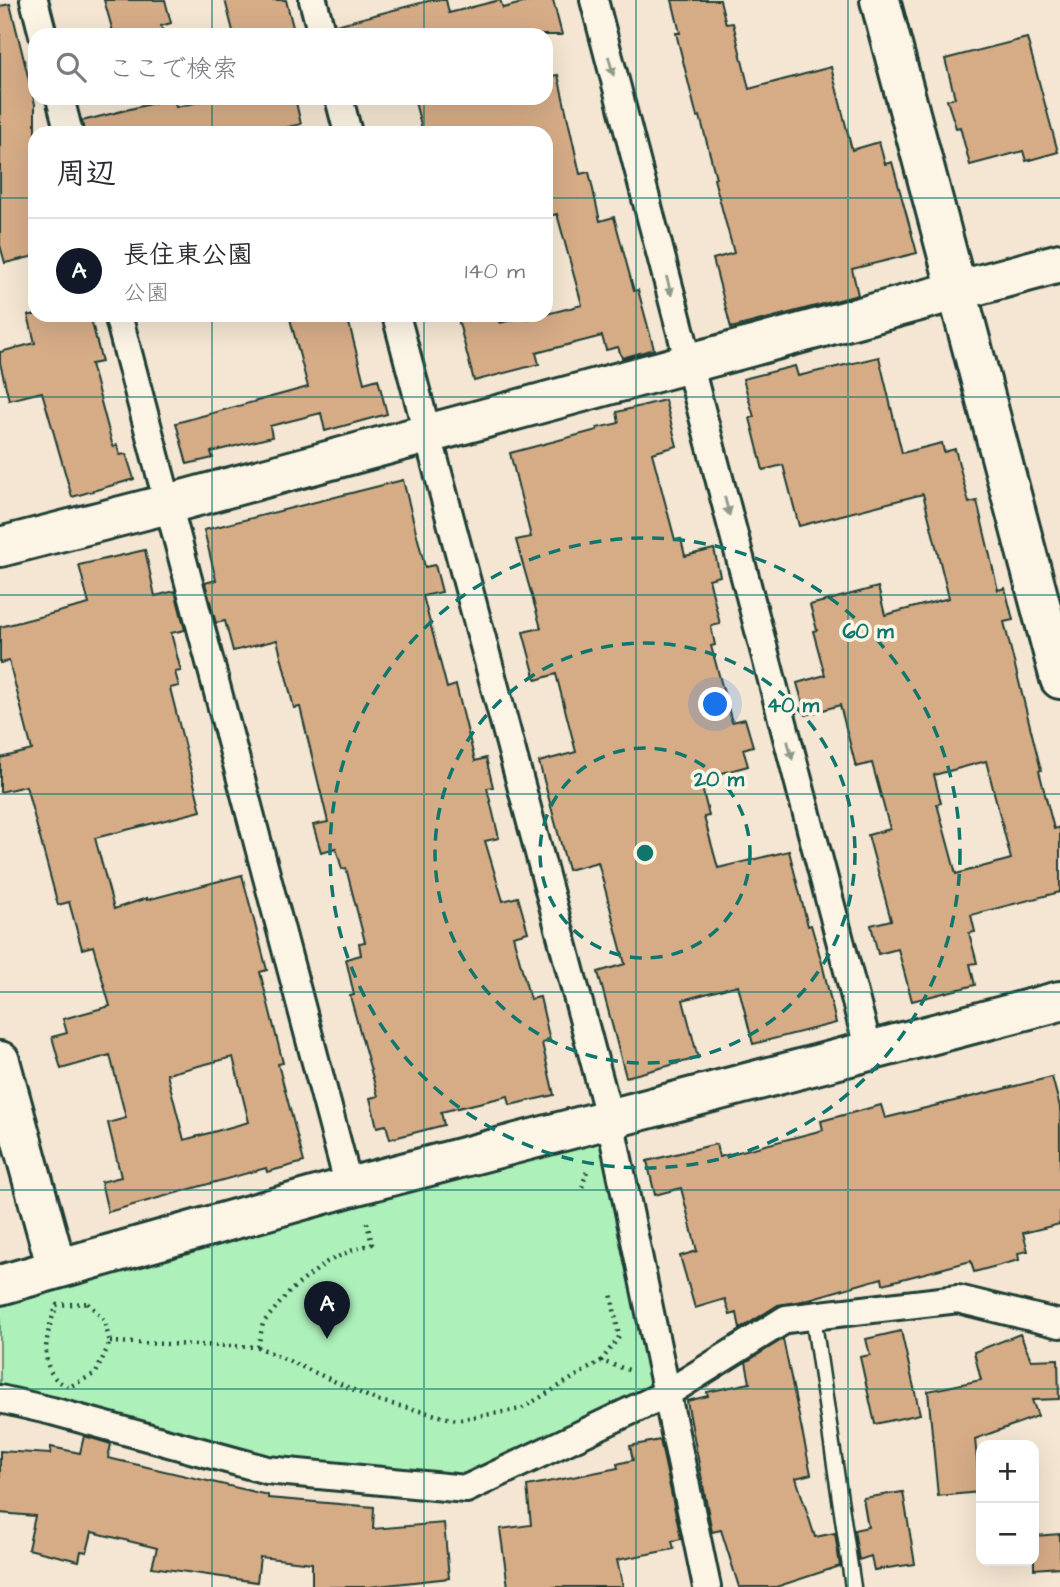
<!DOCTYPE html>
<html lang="ja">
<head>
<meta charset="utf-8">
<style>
  :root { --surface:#fff; --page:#f2f2f3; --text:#2b2b33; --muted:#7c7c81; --line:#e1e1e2; --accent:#111827 }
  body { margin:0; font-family:"Architects Daughter","Klee One",sans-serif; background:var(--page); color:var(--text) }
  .controls { position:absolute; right:21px; bottom:21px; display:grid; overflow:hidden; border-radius:14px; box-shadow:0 7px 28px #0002 }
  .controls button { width:63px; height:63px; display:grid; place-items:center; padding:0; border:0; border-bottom:2px solid var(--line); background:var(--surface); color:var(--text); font:35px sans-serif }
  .you { position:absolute; left:716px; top:705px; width:24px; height:24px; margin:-18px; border:5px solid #fff; border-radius:50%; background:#1a73e8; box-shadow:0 0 0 10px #1a73e833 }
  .badge { display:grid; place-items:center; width:46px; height:46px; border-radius:50%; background:var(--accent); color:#fff; font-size:23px; font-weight:700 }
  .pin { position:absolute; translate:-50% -58px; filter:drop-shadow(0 2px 4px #0008) }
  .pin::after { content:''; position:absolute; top:37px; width:24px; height:21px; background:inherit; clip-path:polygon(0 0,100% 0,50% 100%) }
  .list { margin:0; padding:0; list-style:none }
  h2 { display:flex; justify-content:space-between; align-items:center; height:91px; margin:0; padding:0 28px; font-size:30px }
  h2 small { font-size:23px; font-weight:400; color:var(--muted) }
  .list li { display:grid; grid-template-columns:46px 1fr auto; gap:21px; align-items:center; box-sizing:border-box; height:105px; padding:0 28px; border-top:2px solid var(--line) }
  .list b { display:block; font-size:26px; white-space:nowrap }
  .list p { margin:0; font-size:23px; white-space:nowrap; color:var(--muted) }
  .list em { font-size:23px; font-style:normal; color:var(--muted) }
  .icon { flex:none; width:38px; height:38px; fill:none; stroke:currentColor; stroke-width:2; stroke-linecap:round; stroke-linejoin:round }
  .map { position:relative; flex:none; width:1060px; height:1587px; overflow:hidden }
  .search { position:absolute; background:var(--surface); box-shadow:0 7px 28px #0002; left:28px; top:28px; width:525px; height:77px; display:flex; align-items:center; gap:18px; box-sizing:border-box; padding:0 24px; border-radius:21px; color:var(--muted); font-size:26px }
  .panel { position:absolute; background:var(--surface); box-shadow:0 7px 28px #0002; left:28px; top:126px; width:525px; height:196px; border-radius:21px }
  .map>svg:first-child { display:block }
</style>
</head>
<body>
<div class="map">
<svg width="1060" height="1587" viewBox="0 0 1060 1587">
  <rect width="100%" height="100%" fill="#f4e6d2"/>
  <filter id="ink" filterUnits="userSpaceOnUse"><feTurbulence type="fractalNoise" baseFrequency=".0143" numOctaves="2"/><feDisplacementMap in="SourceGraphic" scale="14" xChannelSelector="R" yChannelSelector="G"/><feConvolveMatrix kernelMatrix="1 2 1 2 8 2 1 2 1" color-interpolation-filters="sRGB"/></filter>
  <g filter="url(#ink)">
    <path fill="#adf0ba" stroke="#669677" stroke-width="2" d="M610,1120L666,1394L466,1489L267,1470L0,1399V1285Z"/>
    <path fill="#d6ac87" stroke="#1f3d34" stroke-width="2" fill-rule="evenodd" d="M104,0H165L171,23L161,26L164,35H114Z
      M225,0H286L295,35H234Z
      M432,0H446L449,13L500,0L503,8L534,0H553L562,35H337L336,25Z
      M672,0H720L726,24L733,23L749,89L831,67L852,150L879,142L885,164L892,162L917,253L852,269L858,295L731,328L713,259L734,253L714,179L716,178L700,116L697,117L676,33H680Z
      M10,4L35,104V256L5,263L0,245V6Z
      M1027,38L1058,152L1026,161L1023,151L970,165L960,127L956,128L947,100L955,98L945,59Z
      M558,75L580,174L589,172L600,221L614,217L634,291L638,290L654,349L622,358L618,347L606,350L602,336L536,353L539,364L474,381L457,315H498L500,323L527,316V319L582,305L557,214L546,217V133H423L414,98H546V77Z
      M174,98L176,107L217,98H295L301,124L263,133H84L82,121Z
      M28,315H90L102,362L91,364L113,447L117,445L120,455L126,454L134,479L72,497L42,392L9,400L0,363V352L35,343Z
      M289,315H347L364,383L378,379L387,414L325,431L321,413L270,426L272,437L211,452L213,458L187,464L176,423L308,387Z
      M879,357L902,453L942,443L944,452L955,449L969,503L977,501L998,590L1005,588L1013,620L1004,622L1041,770L1039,771L1054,829L1060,827V892L971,915L975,932L969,933L977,963L970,964L975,985L912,1001L898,949L878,954L871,925L891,920L868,835L890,829L872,763L856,767L840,705L806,715L797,683L825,675L813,631L817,630L810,605L878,587L885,615L949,598L923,494L799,526L783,465L763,470L750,418L754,417L743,379L795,366L798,376ZM986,761L1011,859L956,874L937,804L941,803L934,775Z
      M665,400L677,446L652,453L675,540L681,539L685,556L714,549L720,576L709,579L720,624L711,626L715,645L711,646L732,722L745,719L753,746L743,749L748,766L700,779L709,816L704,817L718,868L789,851L808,926L811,925L822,963L836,1023L753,1044L738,985L683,1000L698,1058L626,1077L598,972L625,964L598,862L568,870L539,762L576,752L556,674L536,680L523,632L541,628L516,540L531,537L510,453L597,430V428L619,423L617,412Z
      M403,480L425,567L435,565L442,592L423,596L447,688L456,685L475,761L486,758L493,787L487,788L499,838L485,841L503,901L518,897L528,932L513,936L530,999L540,997L550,1041L542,1043L554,1095L510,1105L508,1096L441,1112L444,1125L390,1139L386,1125L377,1127L370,1098L378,1096L350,996L354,995L346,959L361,955L359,943L365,942L346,868L342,869L336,848L321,852L313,825L328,822L300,707L294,708L277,640L233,651L225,621L216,623L205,583L216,580L204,530Z
      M145,550L155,596L175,591L185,630L171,633L181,671L175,672L179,686L170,688L201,811L95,838L114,909L147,898V900L242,875L267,970L260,972L283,1063L278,1064L304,1162L267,1172L266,1168L108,1212L101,1182L121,1177L108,1123L126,1118L110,1055L61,1069L52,1037L67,1033L63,1019L110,1006L93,946L82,949L69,902L58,905L26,786L0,792V758L32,750L9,661L0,663V627L89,604L79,565ZM233,1057L249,1122L184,1140L167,1074Z
      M1052,1077L1060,1107V1224L1023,1233L1028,1251L1018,1253L1019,1260L974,1272L971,1261L883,1284L882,1278L802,1301L778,1305L740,1329L737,1313L730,1315L725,1299L695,1308L680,1256L697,1251L681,1188L655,1195L647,1161L716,1144L719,1157L823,1130L821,1121L881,1105L885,1118Z
      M901,1331L920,1414L875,1424L860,1357L870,1355L866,1339Z
      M1020,1334L1031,1360L1058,1359L1059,1399L1032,1400L1038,1416L975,1439L980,1492L938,1496L928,1391L981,1380L974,1352Z
      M783,1339L811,1474L796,1478L815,1537L835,1533L840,1566L776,1587H739L721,1530L712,1532L687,1401L708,1396L707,1392L750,1383L746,1362Z
      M84,1436L111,1444L108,1458L268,1495V1498L374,1507L373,1529L444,1523L449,1578L369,1587H312V1563L260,1557L257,1582L152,1567L157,1548L92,1532L87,1552L81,1551L79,1561L28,1549L35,1516L0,1513V1451L50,1454L51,1447L80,1453Z
      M660,1440L681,1539L672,1541L674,1549L617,1560L623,1587H508L500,1529L531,1525L527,1486L618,1468L617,1464L633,1460L630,1446Z
      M903,1492L915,1564L874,1570L871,1556L859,1560L854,1530L868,1527L863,1498Z
      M1060,1534V1567L1034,1569V1536Z"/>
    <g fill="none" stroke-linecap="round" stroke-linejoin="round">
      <defs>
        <path id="lane" d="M813,1316L853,1587"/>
        <path id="street" d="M34,0L43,35
          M313,0L322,35
          M594,0L869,1051
          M60,98L69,133
          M339,98L348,133
          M118,315L349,1187
          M396,315L610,1120L707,1587
          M0,1399L52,1411L267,1470L466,1489L666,1394L786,1319L958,1299L1060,1324"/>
        <path id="secondary" d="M880,0L1060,679
          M0,547L168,504L1060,263
          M0,1061L57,1269
          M0,1285L349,1187L1060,1001"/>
      </defs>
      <use href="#lane" stroke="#1f3d34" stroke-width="19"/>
      <use href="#street" stroke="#1f3d34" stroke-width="32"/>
      <use href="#secondary" stroke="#1f3d34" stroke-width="44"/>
      <path stroke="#1f3d34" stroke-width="4.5" stroke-dasharray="2 5" stroke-linecap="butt" d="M582,1187L588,1168
        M88,1303L104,1320L110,1342L96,1373L69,1387C65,1385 58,1381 55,1378C38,1359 49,1325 57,1305Z
        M110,1342L258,1347L376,1400L456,1420L521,1409L601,1361L632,1371
        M258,1347L263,1323L291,1290L327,1262L350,1251L372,1244L366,1219
        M601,1361L619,1337L611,1293"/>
      <use href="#lane" stroke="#fcf5e5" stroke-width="14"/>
      <use href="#street" stroke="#fcf5e5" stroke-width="26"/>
      <use href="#secondary" stroke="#fcf5e5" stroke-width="38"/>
    </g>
    <defs><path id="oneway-solid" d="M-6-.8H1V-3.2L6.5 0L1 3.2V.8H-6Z" transform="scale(1.75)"/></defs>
    <g fill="#8e998c">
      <use href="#oneway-solid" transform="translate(611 66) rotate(75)"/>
      <use href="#oneway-solid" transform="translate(669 286) rotate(75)"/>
      <use href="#oneway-solid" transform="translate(727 506) rotate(75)"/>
      <use href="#oneway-solid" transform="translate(790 750) rotate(75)"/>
    </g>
  </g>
  <path fill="none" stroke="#0f766e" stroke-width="2" stroke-opacity="0.55" d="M212,0V35M424,0V35M636,0V1587M848,0V1587M212,98V133M424,98V133M0,198H35M546,198H1060M212,315V1587M424,315V1587M0,397H1060M0,595H1060M0,794H1060M0,992H1060M0,1190H1060M0,1389H1060"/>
  <g fill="none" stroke="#0f766e" stroke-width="3.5" stroke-dasharray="12 9">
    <circle cx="645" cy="853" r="105"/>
    <circle cx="645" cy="853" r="210"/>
    <circle cx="645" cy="853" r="315"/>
  </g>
  <circle cx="645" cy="853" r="10" fill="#0f766e" stroke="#fcf5e5" stroke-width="3.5"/>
  <g font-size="21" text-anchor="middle" font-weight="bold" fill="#0f766e" stroke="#fcf5e5" stroke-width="7" stroke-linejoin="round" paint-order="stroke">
    <text x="868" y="638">60 m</text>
    <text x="793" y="712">40 m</text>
    <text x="719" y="786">20 m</text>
  </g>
</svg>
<div class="controls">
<button>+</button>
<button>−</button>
</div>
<div class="you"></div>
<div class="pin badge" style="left:327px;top:1339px">A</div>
<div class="search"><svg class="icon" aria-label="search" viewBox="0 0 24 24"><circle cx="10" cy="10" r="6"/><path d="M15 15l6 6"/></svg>ここで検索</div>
<section class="panel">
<h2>周辺<small></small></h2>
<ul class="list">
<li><span class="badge">A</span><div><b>長住東公園</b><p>公園</p></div><em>140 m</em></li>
</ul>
</section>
</div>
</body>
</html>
